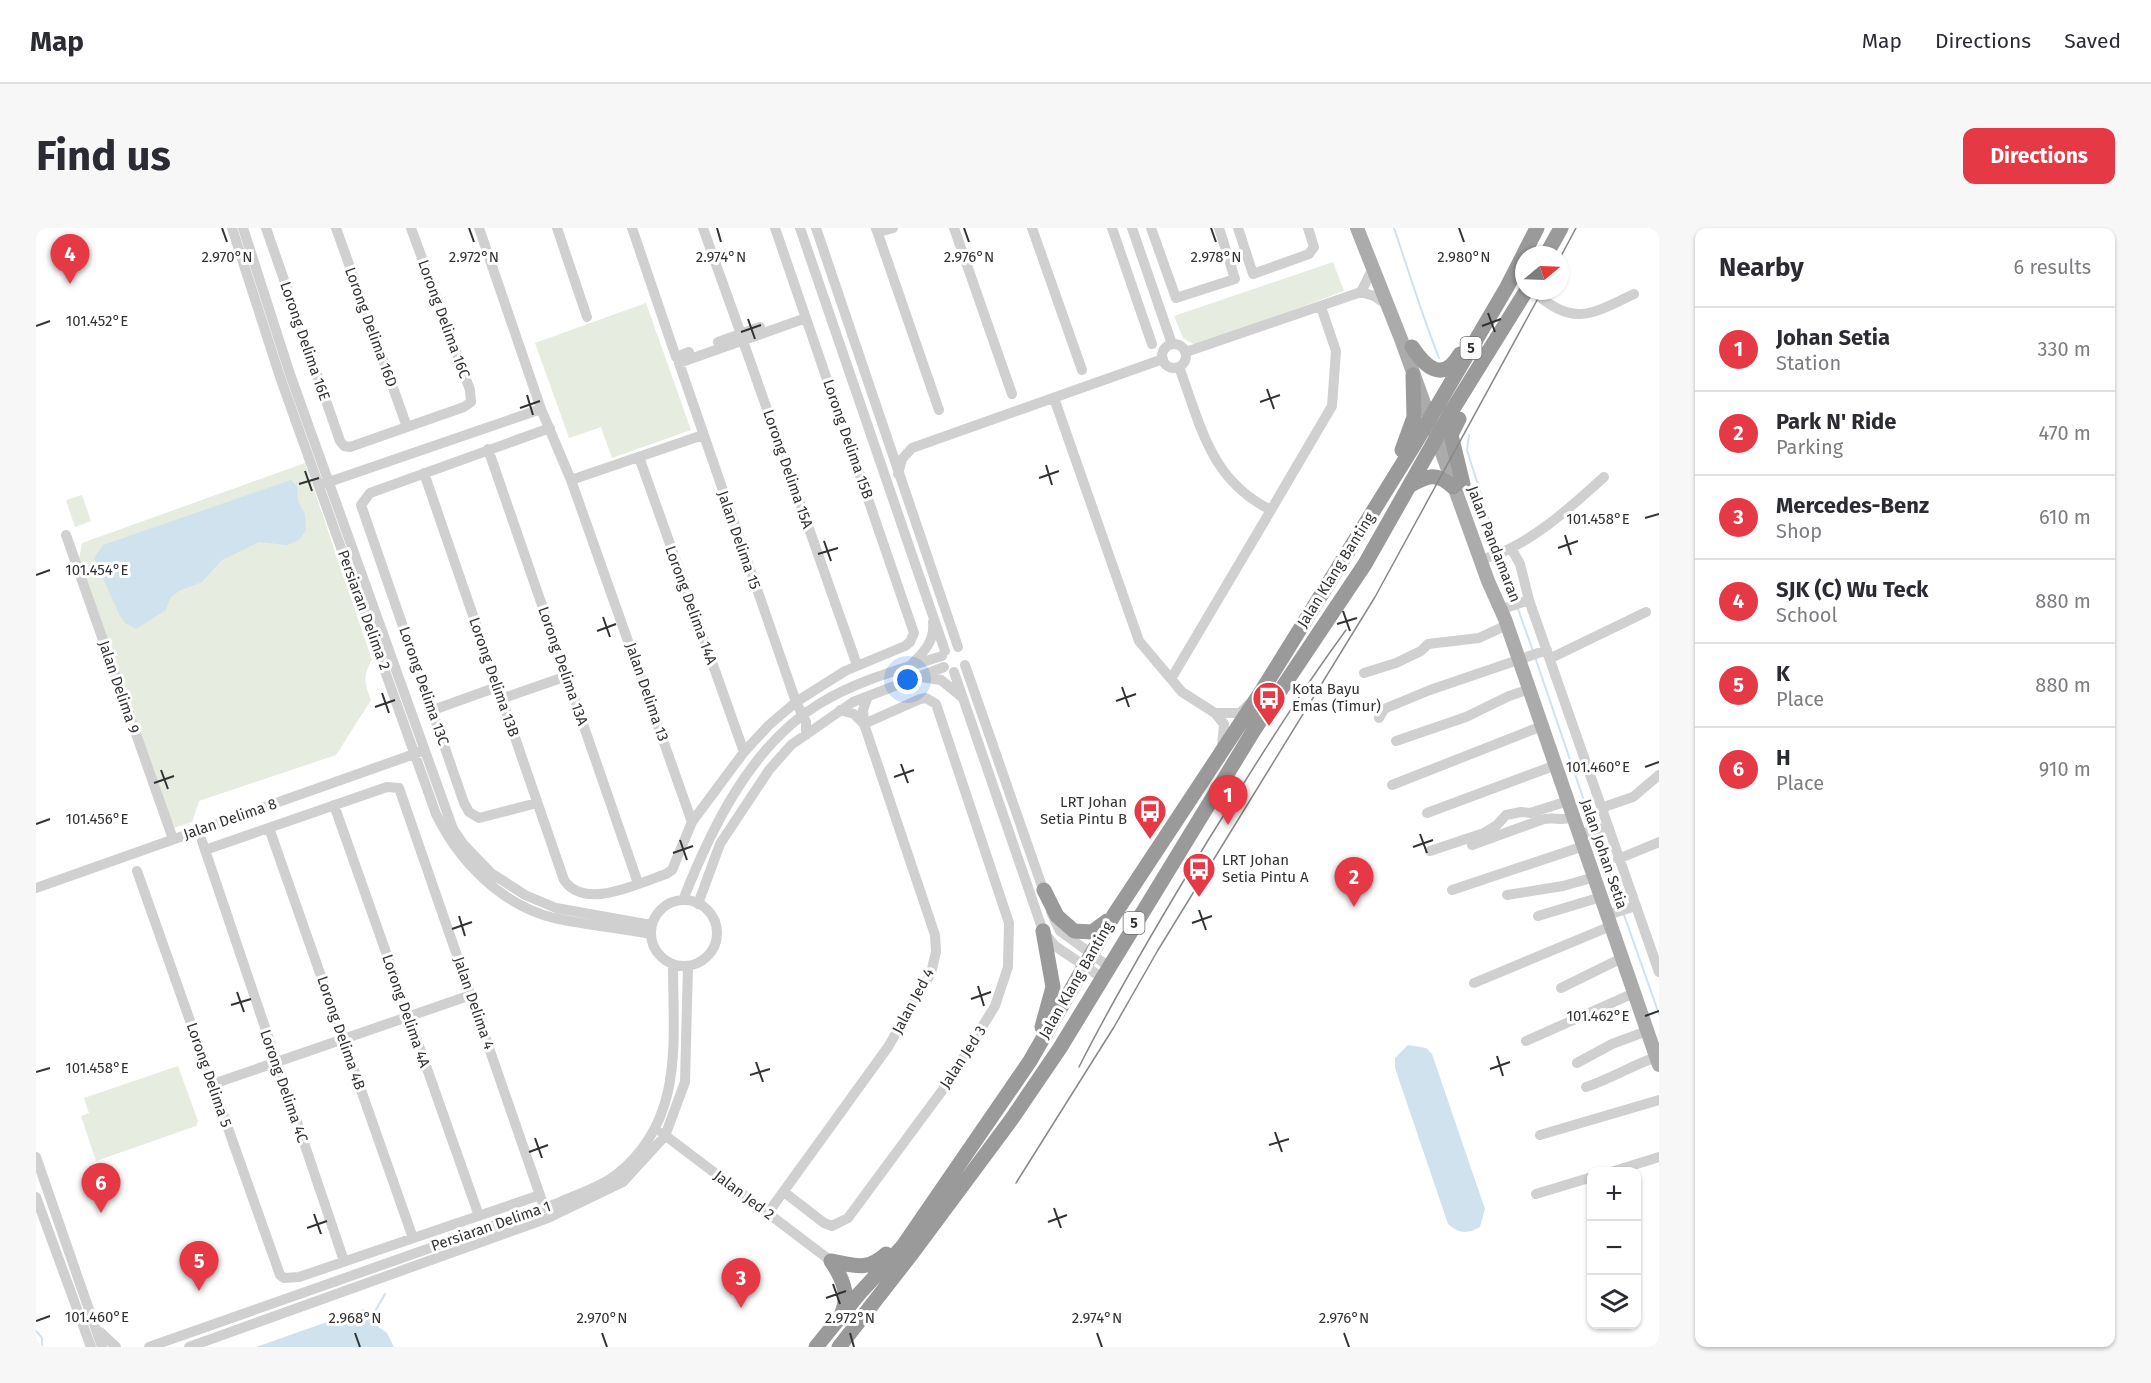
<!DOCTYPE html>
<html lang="en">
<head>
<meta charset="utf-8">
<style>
  :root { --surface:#fff; --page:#f7f7f7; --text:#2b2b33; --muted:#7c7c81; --line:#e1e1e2; --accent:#e63946 }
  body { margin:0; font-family:"Fira Sans",sans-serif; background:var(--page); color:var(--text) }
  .controls { position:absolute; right:18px; bottom:18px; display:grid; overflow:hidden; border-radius:12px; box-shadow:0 2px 4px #0004 }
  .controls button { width:54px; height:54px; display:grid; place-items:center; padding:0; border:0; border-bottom:2px solid var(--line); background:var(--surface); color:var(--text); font:30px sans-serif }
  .compass { position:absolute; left:1479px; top:18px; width:54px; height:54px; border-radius:50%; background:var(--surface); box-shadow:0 2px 4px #0004; rotate:71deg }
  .you { position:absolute; left:872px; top:452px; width:21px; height:21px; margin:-15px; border:4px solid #fff; border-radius:50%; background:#1a73e8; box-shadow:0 0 0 9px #1a73e833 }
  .badge { display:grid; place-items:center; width:39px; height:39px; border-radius:50%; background:var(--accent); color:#fff; font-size:20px; font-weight:700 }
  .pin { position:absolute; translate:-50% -50px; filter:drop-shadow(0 2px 3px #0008) }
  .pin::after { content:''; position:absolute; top:32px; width:21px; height:18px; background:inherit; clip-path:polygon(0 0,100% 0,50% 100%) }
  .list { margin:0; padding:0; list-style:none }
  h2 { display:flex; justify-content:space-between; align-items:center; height:78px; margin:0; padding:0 24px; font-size:26px }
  h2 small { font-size:20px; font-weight:400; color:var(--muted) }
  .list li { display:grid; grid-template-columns:39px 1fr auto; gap:18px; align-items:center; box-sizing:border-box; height:84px; padding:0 24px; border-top:2px solid var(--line) }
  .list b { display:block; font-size:22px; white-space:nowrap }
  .list p { margin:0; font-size:20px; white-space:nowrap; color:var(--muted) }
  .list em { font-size:20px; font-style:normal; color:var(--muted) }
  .icon { flex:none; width:33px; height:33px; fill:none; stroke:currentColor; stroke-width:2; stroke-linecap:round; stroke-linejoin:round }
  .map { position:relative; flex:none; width:1623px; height:1119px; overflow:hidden; border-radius:12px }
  header { display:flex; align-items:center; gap:36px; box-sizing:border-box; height:84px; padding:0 30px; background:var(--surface); border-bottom:2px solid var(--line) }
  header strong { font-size:28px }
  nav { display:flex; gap:33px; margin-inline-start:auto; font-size:21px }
  .intro { display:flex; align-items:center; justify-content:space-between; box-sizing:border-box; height:144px; padding:0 36px }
  h1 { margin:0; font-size:42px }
  .button { padding:15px 27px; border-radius:12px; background:var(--accent); color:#fff; font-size:21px; font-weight:700 }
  main { display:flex; gap:36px; padding:0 36px }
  aside { flex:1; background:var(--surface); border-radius:12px; box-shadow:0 2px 4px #0004 }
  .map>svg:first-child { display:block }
</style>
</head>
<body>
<header>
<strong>Map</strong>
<nav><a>Map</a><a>Directions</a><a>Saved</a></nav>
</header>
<div class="intro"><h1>Find us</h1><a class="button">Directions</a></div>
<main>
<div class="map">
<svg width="1623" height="1119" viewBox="0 0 1623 1119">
  <rect width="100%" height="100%" fill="#fff"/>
  <path fill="#e6ecdf" d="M1297,34L1308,63L1161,118L1147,110L1138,88Z
    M610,75L655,202L576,230L565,199L533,210L499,115Z
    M269,235L336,432C326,448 329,456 335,472L300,527L163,573L156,594L135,601L42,337L46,315Z
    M46,267L55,293L39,299L30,272Z
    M142,838L162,893L160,898L60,933L45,888L53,885L48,870Z"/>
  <path fill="#cfe2ee" d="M255,252L261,258L262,273L269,286L270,302L263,312L251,317L223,314L186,332L166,354L143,363L134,370L130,382L100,401L89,395L84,388L58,330L67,317Z
    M1372,817L1390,820L1396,826L1449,981L1444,999C1432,1006 1423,1006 1412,996L1359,840V830Z
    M328,1081L344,1090L340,1097L351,1105L358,1119H220Z"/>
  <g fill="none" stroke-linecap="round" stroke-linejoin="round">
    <path stroke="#cfe2ee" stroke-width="2" d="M1358,0C1373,44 1386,87 1403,130
      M1433,207L1431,222L1462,321
      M1465,330L1479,372
      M1482,381L1497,423
      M1499,429L1557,599
      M1559,605L1585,679
      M1588,687L1623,786
      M338,1085L349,1066
      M0,1103L6,1110V1119"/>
    <path stroke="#d0d0d0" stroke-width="10" d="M196,0L244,149L400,586C423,633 465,677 518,690C550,697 583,700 615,706
      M207,0L254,146L417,601L428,617L455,645L489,667L520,680L615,697
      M230,0L304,213L308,218L314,219L428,179L435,174L434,162L375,0
      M300,0L371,199
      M443,0L505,181L535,252L656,594
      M521,0L551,89
      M596,0L640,129L653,124
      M667,0L705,106
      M764,0L909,423
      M780,0L922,419
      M840,0L903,182
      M918,0L976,166
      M996,0L1046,142
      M1076,0L1116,116
      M1096,0L1136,116
      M1115,0L1140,70L1199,51L1183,0
      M1202,0L1217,46L1273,26L1278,19L1272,0
      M840,1L843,4L857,0
      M1497,63C1536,99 1555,87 1598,66
      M1325,64L1337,40
      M770,90L643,135L760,474L770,494V507
      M707,113L821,437
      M682,114L724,99
      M1126 128a12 12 0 1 1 24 0a12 12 0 1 1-24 0Z
      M1150,124L1325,64L1338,68L1352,77
      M1143,139C1165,198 1174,252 1235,282L1296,178L1300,123L1285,79
      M1018,170L1103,413L1146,464L1179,485L1188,496L1186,519
      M452,221L602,655
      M603,229L708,524
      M388,245L528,652C549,683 602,655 630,646L636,642L656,594L708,524L733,497L760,474L809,443L869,418L874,414L878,405L739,0
      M862,246L866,231L876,220L1127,131
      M535,252L667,207
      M287,256L505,181
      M30,307L137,611
      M1475,320L1484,336L1493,372L1623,744
      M1453,329C1495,316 1536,278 1568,249
      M1467,381L1493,372
      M1515,430L1610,384
      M875,437C888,424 899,413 897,394
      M929,437L1009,667
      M918,444L1007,703L1019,718L1065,749
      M1328,445L1360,435L1385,423L1392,416L1443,410L1471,397
      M885,449L905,452L926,469
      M1135,451L1235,282
      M465,471L531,448
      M397,482L461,459
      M804,482L818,486L828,496
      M1179,485H1204L1212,477
      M1343,490L1348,481L1394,462L1511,422
      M1360,513L1430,489L1473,468L1494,461
      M1356,557L1506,498
      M501,575L443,590L433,584L428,575L325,277L334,265L514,200
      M298,577L443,988
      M1565,580L1597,569L1623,547
      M1391,585L1520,537
      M233,600L377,1010
      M1544,606L1571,599
      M166,613L308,1033
      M1436,617L1505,592C1517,588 1526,594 1538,589
      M169,622L351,559L363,560L506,973
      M1394,623L1448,605L1461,597L1470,587L1485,584L1494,585L1532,573
      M1582,631L1623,614
      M101,643L244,1047L248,1050L263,1049L504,967
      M0,660L384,524
      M1416,662L1548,618
      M1471,667L1527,658L1559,649
      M647,672C675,601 715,517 783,476C820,453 865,441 906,428
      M615 705a33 33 0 1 1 66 0a33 33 0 1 1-66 0Z
      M662,676L684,616L733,542L755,517L817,474L908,439
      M1015,684L1024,703L1072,738
      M1571,687L1600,678
      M1502,688L1565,669
      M1438,755L1575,698
      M1525,760L1586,730
      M1490,813L1598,765
      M1541,835L1576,816L1611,803
      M177,856L435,767
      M1550,859C1574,851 1595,838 1620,829
      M626,905L795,1033
      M1504,907L1623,872
      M0,929L66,1119
      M1575,944L1623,929
      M748,964L788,995L796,998L812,990L911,856L959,778L972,739L973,695L900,476L890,470L884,471L828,496
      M1500,966L1556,949
      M0,969L55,1119
      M732,985L852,819L895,745L900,724L899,707L828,496L827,482L832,468
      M64,1104L80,1119
      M113,1119L522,975C541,966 563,960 580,947C649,893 637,814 637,736
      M153,1119L512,990L587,954L629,908L649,854L652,738"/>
    <path stroke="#ababab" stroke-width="14" d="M1321,0L1365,111L1452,353L1469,391L1623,837"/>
    <path stroke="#9a9a9a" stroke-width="15" d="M1510,27L1525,0
      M1376,119C1390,140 1407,155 1424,126
      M1423,191L1415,207L1427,256
      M1366,222L1378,189L1377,147
      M1373,258C1392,247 1401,244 1417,259
      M1008,662L1021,688L1038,703L1056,704L1071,693
      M1006,799L1017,759L1007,703
      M795,1033C818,1037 830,1044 850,1026
      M795,1033C806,1049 814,1066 806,1085
      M780,1119L822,1067L867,1018L994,833L1078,687L1225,464L1380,214L1471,59L1501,0
      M803,1119L874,1028L975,892L1024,820L1218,502L1329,336L1415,184L1490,63"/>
    <path stroke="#888" stroke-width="1.5" d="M1524,30L1540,0
      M1043,839C1082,762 1126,688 1171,614C1216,542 1260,470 1310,402
      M980,955L1078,799L1122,722L1339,369L1506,63"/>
  </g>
  <path fill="none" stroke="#333" stroke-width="2" d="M186,0L191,14M433,0L438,14M681,0L685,14M928,0L933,14M1175,0L1180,14M1423,0L1428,14M1452,85L1459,104M712,91L719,111M0,98L14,93M1446,98L1465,91M705,104L725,97M1231,161L1238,181M491,167L497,187M1224,174L1244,167M484,180L504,173M1010,237L1016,257M269,243L276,263M1003,250L1023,243M263,256L283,250M1609,290L1623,286M1529,307L1535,327M788,313L795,333M1522,320L1542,313M782,326L802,320M0,347L14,342M1307,383L1314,403M567,389L574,409M1301,396L1321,390M561,403L580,396M1086,459L1093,479M346,465L353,485M1080,473L1100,466M339,479L359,472M865,536L872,555M1609,539L1623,534M125,542L132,561M858,549L878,542M118,555L138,548M0,596L14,591M1384,606L1391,625M644,612L651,632M1377,619L1397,612M637,625L657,618M1163,682L1170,702M423,688L429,708M1156,695L1176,688M416,701L436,694M942,758L948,778M201,764L208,784M935,771L955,764M195,777L215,771M1609,788L1623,783M1461,828L1467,848M720,834L727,854M1454,841L1474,834M0,844L14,840M714,847L734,841M1239,904L1246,924M499,910L506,930M1233,917L1253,911M493,924L512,917M1018,980L1025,1000M278,986L285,1006M1012,994L1031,987M271,1000L291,993M797,1056L804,1076M790,1070L810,1063M0,1093L14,1088M319,1105L324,1119M566,1105L571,1119M814,1105L818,1119M1061,1105L1066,1119M1308,1105L1313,1119"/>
  <defs>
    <symbol id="bus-pin" viewBox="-11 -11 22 30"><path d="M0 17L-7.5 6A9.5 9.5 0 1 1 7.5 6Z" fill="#e63946" stroke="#fff"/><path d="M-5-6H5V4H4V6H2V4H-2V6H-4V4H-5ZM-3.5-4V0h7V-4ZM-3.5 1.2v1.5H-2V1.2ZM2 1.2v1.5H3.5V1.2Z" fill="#fff"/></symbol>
  </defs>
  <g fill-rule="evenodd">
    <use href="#bus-pin" x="1214" y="451" width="38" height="52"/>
    <use href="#bus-pin" x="1095" y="564" width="38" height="52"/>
    <use href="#bus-pin" x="1144" y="622" width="38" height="52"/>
  </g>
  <g text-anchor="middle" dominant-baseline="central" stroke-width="6" stroke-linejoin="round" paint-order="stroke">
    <g fill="#fff" stroke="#707070" stroke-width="1.5">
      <rect x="1424.5" y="109" width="21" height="22" rx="4.5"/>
      <rect x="1087.5" y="684" width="21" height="22" rx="4.5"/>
    </g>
    <g font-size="14" font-weight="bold" fill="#333">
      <text x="1435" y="120">5</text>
      <text x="1098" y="695">5</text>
    </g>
    <g font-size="15" fill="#333" stroke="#fff">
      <text transform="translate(408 91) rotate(70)">Lorong Delima 16C</text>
      <text transform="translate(335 99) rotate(70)">Lorong Delima 16D</text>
      <text transform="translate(269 113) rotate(71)">Lorong Delima 16E</text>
      <text transform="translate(812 211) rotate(71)">Lorong Delima 15B</text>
      <text transform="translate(752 241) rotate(71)">Lorong Delima 15A</text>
      <text transform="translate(703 312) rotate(71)">Jalan Delima 15</text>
      <text transform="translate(1458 316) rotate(69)">Jalan Pandamaran</text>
      <text transform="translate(1300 342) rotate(-58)">Jalan Klang Banting</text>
      <text transform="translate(655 377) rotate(70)">Lorong Delima 14A</text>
      <text transform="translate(328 382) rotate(70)">Persiaran Delima 2</text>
      <text transform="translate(527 438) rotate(71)">Lorong Delima 13A</text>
      <text transform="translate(458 449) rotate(71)">Lorong Delima 13B</text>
      <text transform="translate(388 458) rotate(71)">Lorong Delima 13C</text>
      <text transform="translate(83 459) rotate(71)">Jalan Delima 9</text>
      <text transform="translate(611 464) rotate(71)">Jalan Delima 13</text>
      <text transform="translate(194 591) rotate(-19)">Jalan Delima 8</text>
      <text transform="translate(1568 626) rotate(71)">Jalan Johan Setia</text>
      <text transform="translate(1040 752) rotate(-60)">Jalan Klang Banting</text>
      <text transform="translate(877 773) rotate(-62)">Jalan Jed 4</text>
      <text transform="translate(438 775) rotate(71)">Jalan Delima 4</text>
      <text transform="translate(370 783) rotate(71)">Lorong Delima 4A</text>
      <text transform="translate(305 805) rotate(71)">Lorong Delima 4B</text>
      <text transform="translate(927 829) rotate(-57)">Jalan Jed 3</text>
      <text transform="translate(173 847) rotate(71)">Lorong Delima 5</text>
      <text transform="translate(248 858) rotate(71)">Lorong Delima 4C</text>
      <text transform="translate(708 967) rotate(37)">Jalan Jed 2</text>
      <text transform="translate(455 998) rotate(-19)">Persiaran Delima 1</text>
    </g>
    <g font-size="15" fill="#333" stroke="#fff" text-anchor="start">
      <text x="1256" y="461">Kota Bayu<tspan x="1256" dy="17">Emas (Timur)</tspan></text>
      <text x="1091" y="574" text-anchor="end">LRT Johan<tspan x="1091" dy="17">Setia Pintu B</tspan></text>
      <text x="1186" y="632">LRT Johan<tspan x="1186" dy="17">Setia Pintu A</tspan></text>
    </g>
  </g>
  <g font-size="15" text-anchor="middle" fill="#333" stroke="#fff" stroke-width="6" stroke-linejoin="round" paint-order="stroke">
    <text x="191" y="34">2.970°N</text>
    <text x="438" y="34">2.972°N</text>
    <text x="685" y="34">2.974°N</text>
    <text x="933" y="34">2.976°N</text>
    <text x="1180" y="34">2.978°N</text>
    <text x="1428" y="34">2.980°N</text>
    <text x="61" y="98">101.452°E</text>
    <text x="1562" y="296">101.458°E</text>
    <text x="61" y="347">101.454°E</text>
    <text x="1562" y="544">101.460°E</text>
    <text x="61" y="596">101.456°E</text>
    <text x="1562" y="793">101.462°E</text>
    <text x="61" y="845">101.458°E</text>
    <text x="61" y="1094">101.460°E</text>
    <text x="319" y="1095">2.968°N</text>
    <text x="566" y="1095">2.970°N</text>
    <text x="814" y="1095">2.972°N</text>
    <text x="1061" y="1095">2.974°N</text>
    <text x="1308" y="1095">2.976°N</text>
  </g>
</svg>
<div class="controls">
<button>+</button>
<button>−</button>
<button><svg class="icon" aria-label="layers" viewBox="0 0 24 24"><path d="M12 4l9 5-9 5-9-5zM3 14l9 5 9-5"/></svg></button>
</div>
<svg class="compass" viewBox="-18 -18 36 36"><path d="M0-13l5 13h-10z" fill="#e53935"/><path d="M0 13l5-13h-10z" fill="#7c7c81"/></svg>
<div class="you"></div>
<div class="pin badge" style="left:1192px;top:597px">1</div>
<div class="pin badge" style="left:1318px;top:679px">2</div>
<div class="pin badge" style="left:705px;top:1080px">3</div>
<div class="pin badge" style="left:34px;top:56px">4</div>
<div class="pin badge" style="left:163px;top:1063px">5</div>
<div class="pin badge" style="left:65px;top:985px">6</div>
</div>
<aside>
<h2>Nearby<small>6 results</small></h2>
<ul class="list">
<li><span class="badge">1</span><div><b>Johan Setia</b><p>Station</p></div><em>330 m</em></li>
<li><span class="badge">2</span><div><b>Park N' Ride</b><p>Parking</p></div><em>470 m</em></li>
<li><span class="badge">3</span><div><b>Mercedes-Benz</b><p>Shop</p></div><em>610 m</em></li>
<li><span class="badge">4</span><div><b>SJK (C) Wu Teck</b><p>School</p></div><em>880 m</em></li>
<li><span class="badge">5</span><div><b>K</b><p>Place</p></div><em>880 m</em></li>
<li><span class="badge">6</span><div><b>H</b><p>Place</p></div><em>910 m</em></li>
</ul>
</aside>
</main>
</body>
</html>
